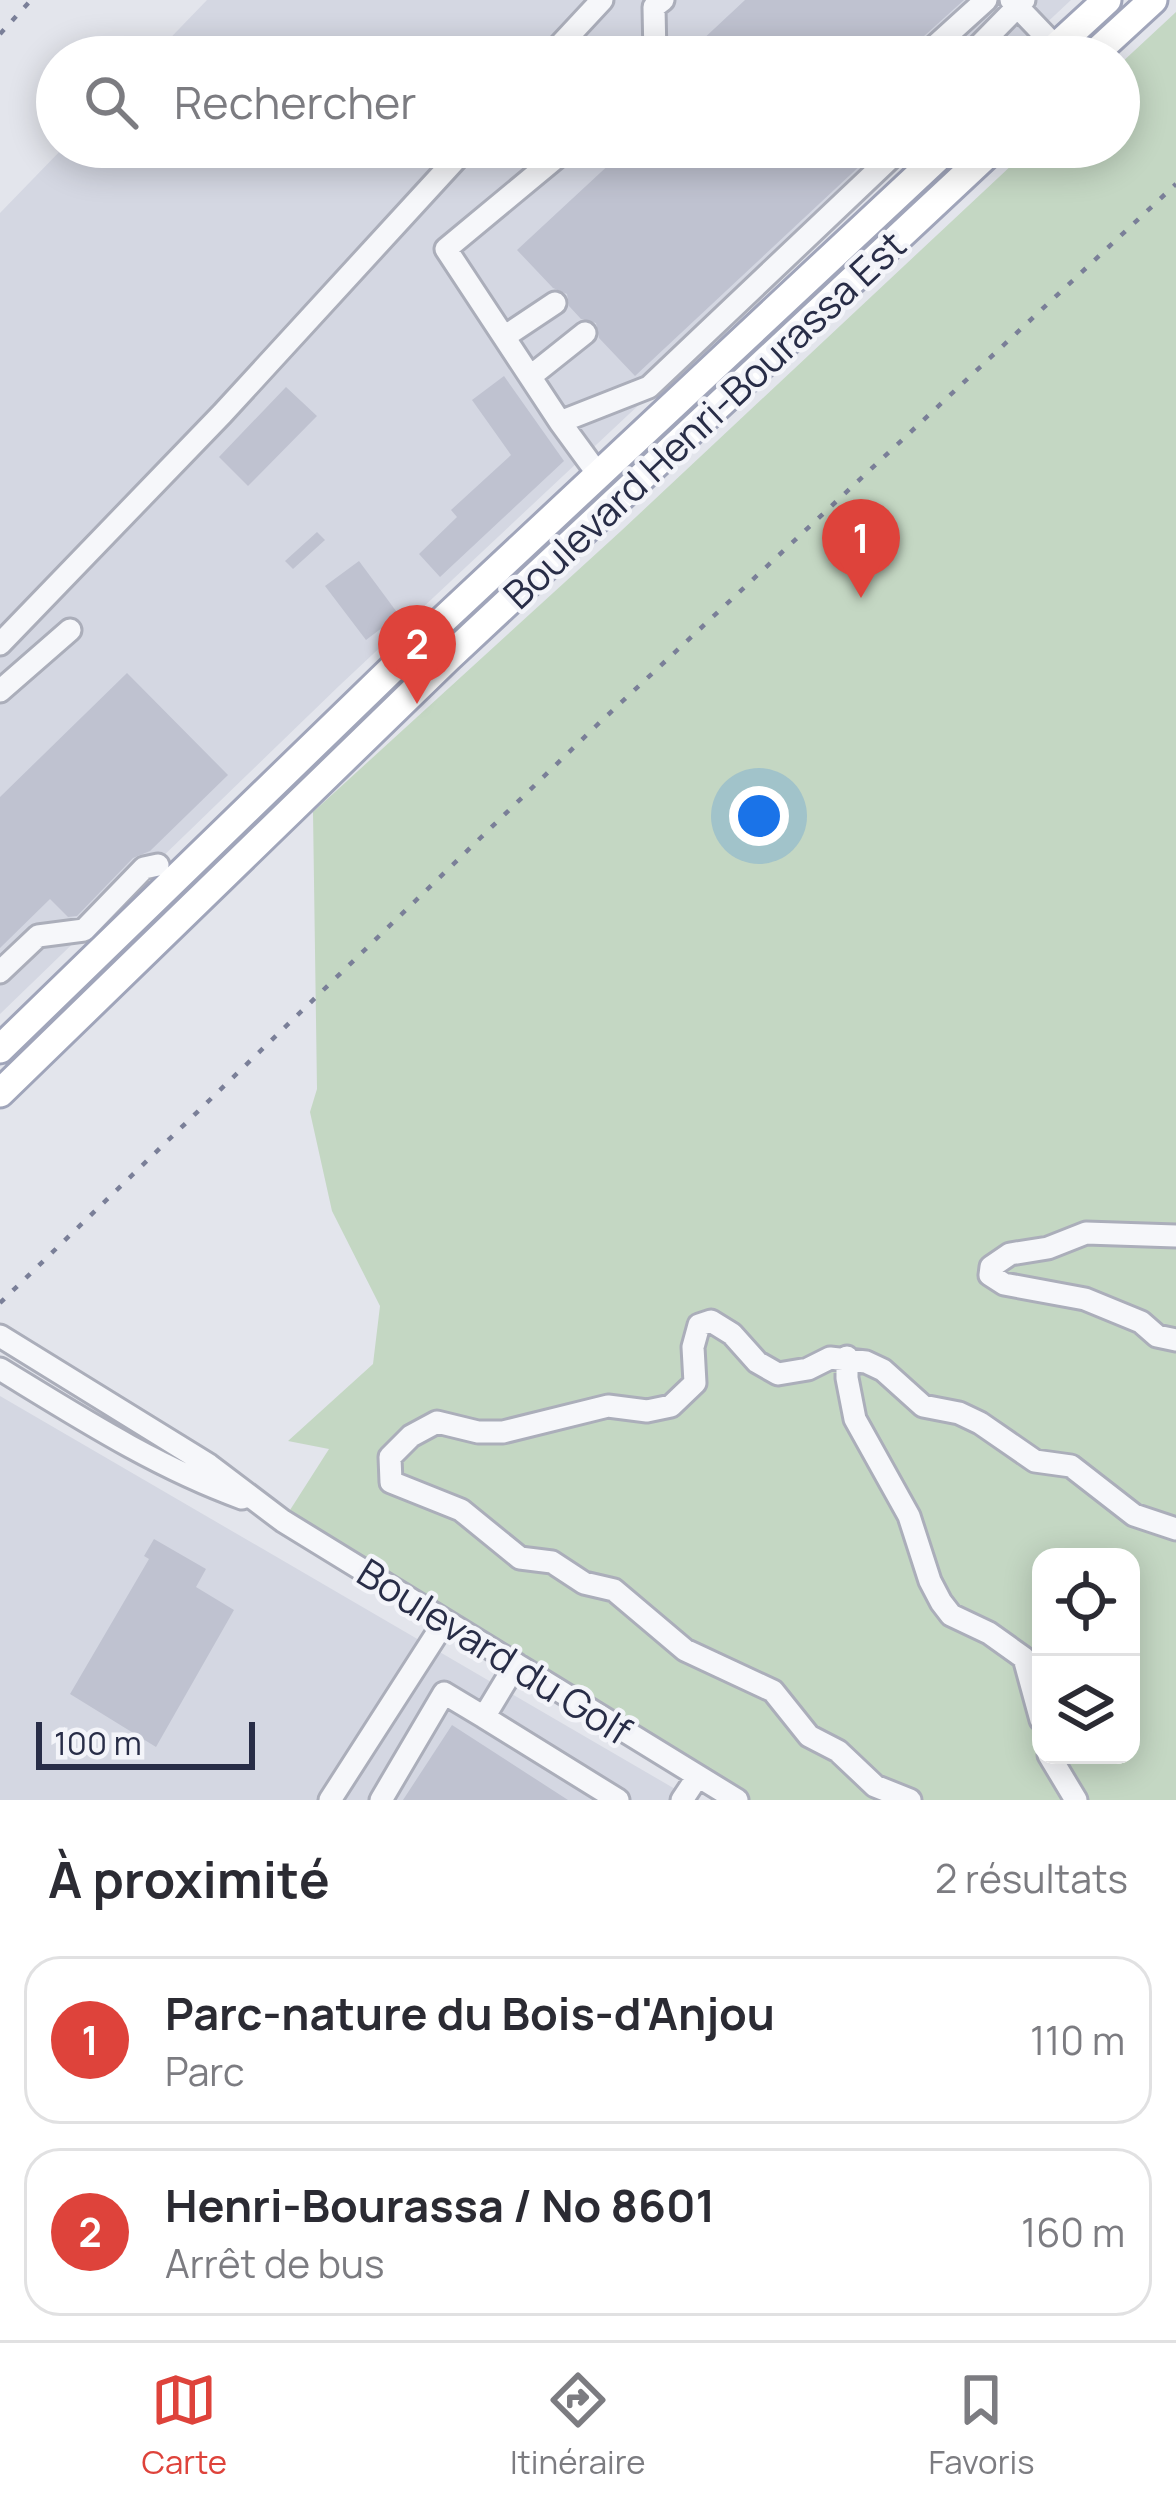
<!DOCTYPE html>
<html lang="fr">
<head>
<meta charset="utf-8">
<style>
  :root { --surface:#fff; --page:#f7f7f7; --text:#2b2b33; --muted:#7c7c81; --line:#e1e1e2; --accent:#de433b }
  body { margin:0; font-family:Manrope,sans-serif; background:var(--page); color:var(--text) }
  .controls { position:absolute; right:36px; bottom:36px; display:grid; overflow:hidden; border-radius:24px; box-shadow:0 6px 30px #0003 }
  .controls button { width:108px; height:108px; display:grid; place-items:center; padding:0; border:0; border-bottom:3px solid var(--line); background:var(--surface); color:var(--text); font:60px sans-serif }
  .scale { position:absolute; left:36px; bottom:30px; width:219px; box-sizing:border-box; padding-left:12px; border:6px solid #282d47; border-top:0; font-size:33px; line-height:42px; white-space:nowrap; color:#282d47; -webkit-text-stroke:9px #f3f4f9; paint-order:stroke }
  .you { position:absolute; left:759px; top:816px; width:42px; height:42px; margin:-30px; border:9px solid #fff; border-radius:50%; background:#1a73e8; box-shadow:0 0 0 18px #1a73e833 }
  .badge { display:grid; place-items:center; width:78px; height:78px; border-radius:50%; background:var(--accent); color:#fff; font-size:39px; font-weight:700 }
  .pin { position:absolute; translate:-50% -99px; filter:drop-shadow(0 3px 6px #0008) }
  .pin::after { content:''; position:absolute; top:63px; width:42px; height:36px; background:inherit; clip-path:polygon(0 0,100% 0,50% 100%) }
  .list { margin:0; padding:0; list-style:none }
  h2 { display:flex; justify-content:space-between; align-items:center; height:156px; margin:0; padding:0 48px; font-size:51px }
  h2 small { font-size:39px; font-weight:400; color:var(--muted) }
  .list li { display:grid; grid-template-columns:78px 1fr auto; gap:36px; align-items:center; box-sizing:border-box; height:168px; margin:0 24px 24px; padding:0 24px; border:3px solid var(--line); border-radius:36px }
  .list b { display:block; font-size:45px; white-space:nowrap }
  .list p { margin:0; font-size:39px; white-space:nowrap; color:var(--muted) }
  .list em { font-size:39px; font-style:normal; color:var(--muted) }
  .icon { flex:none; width:66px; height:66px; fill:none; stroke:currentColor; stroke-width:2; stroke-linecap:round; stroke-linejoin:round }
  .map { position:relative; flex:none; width:1176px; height:1800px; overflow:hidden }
  .search { position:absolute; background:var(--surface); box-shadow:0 6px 30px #0003; left:36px; right:36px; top:36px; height:132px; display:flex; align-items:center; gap:30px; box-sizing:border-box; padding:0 42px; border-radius:66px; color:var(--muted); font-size:45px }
  .sheet { height:540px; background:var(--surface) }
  nav { display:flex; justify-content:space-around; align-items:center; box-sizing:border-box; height:168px; border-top:3px solid var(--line); background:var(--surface); font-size:33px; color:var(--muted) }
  nav a { display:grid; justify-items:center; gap:6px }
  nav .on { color:var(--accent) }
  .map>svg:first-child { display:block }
</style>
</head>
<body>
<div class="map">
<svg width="1176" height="1800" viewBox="0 0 1176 1800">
  <rect width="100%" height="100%" fill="#e3e5ec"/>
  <path fill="#d4d7e2" d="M207,0H1071L1010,57H152Z
    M64,147H914L340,685L0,1014V213Z
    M0,1396L694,1800H0Z"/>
  <path fill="#c4d7c3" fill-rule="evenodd" d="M1176,12V1800H738L283,1521L329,1449L288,1441L373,1364L380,1306L332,1211L310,1112L317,1089L313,812L621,531L1031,147H1119V65ZM1041,1557H1131V1755H1041Z"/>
  <path fill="#bfc2d0" d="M745,0H964L913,46L908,57H684Z
    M628,147H880L635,376L599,338L596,323L581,319L569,306L567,294L553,288L517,250Z
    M504,376L564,461L440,577L419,554L457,517L451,510L511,455L472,400Z
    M286,387L317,416L248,486L219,457Z
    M317,532L325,540L293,569L285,561Z
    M359,561L399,615L366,640L325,586Z
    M127,673L228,775L150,851L133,858L77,916L68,917L50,899L0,948V797Z
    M154,1539L206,1569L196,1587L234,1610L156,1747L70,1694L149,1559L144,1556Z
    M452,1725L568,1800H403Z"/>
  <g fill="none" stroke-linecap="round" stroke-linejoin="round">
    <defs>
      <path id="minor" d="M1011,0L1056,47
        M549,57L602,0
        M655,57L654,7L663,0
        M923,57L986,0
        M968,57L1024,0
        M569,147L446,249L560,422L649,387L902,147
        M504,337L555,303
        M531,376L585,333
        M560,422L598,474
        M0,644L222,414L467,147
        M0,691L70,630
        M0,972L38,936L84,930L144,868L158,865
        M1176,1236L1086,1233L1048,1248L1010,1254L991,1267L990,1275L1004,1284L1085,1299L1141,1322L1157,1336L1176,1340
        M0,1336L209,1465L283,1521L737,1800
        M847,1357V1378L855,1419L909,1516L930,1581L941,1602L951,1615L989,1633L1024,1658L1041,1720
        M0,1369C77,1416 156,1467 242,1498
        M516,1664L484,1717L618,1800
        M1049,1755L1076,1800
        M330,1800L445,1621
        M381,1800L444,1693L484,1717
        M682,1800L698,1776
        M910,1800L875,1786L838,1751L809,1736L773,1691L685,1650L614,1590L584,1583L552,1562L520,1558L461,1510L391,1482L390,1457L411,1436L437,1422L478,1432H503L608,1406L647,1411L671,1406L695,1383L693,1347L699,1325L711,1321L732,1334L757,1362L778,1374L808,1369L830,1358L866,1362L883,1370L923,1406L959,1413L980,1423L1035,1461L1071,1466L1134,1515L1176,1529"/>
      <path id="major" d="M1045,57L1107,0
        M1091,57L1153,0
        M0,1049L427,635L949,147
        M0,1093L448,658L995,147"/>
    </defs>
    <use href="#minor" stroke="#abaeba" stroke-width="27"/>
    <use href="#major" stroke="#a0a5ba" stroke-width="33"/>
    <use href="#minor" stroke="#f6f7fa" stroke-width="21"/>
    <use href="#major" stroke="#fff" stroke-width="27"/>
    <path stroke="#7a7f98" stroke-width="4.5" stroke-dasharray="6 12" stroke-linecap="butt" d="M0,34L31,0
      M0,1303L596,726L1176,184"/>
  </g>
  <g text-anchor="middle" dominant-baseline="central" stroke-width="9" stroke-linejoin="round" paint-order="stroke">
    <g font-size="39" fill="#282d47" stroke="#f3f4f9">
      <text transform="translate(704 419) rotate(-43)">Boulevard Henri-Bourassa Est</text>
      <text transform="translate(495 1651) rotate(32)">Boulevard du Golf</text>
    </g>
  </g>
</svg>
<div class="controls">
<button><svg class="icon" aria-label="locate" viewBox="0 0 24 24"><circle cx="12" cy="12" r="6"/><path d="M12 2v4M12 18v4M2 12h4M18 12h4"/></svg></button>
<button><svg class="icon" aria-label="layers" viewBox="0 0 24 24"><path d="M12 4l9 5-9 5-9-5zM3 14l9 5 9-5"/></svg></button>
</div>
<div class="scale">100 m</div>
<div class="you"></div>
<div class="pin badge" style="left:861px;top:598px">1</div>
<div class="pin badge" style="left:417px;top:704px">2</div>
<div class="search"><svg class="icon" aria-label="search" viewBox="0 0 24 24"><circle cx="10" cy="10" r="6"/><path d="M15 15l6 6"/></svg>Rechercher</div>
</div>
<section class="sheet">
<h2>À proximité<small>2 résultats</small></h2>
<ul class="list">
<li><span class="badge">1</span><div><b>Parc-nature du Bois-d'Anjou</b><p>Parc</p></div><em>110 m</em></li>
<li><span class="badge">2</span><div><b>Henri-Bourassa / No 8601</b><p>Arrêt de bus</p></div><em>160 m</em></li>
</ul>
</section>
<nav>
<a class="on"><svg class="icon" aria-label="map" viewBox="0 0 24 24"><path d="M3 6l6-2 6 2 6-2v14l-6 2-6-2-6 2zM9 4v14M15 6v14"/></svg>Carte</a>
<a><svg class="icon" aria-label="directions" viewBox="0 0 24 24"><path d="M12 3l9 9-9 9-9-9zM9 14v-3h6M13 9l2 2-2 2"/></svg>Itinéraire</a>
<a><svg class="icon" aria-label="saved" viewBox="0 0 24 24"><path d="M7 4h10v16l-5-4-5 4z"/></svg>Favoris</a>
</nav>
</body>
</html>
